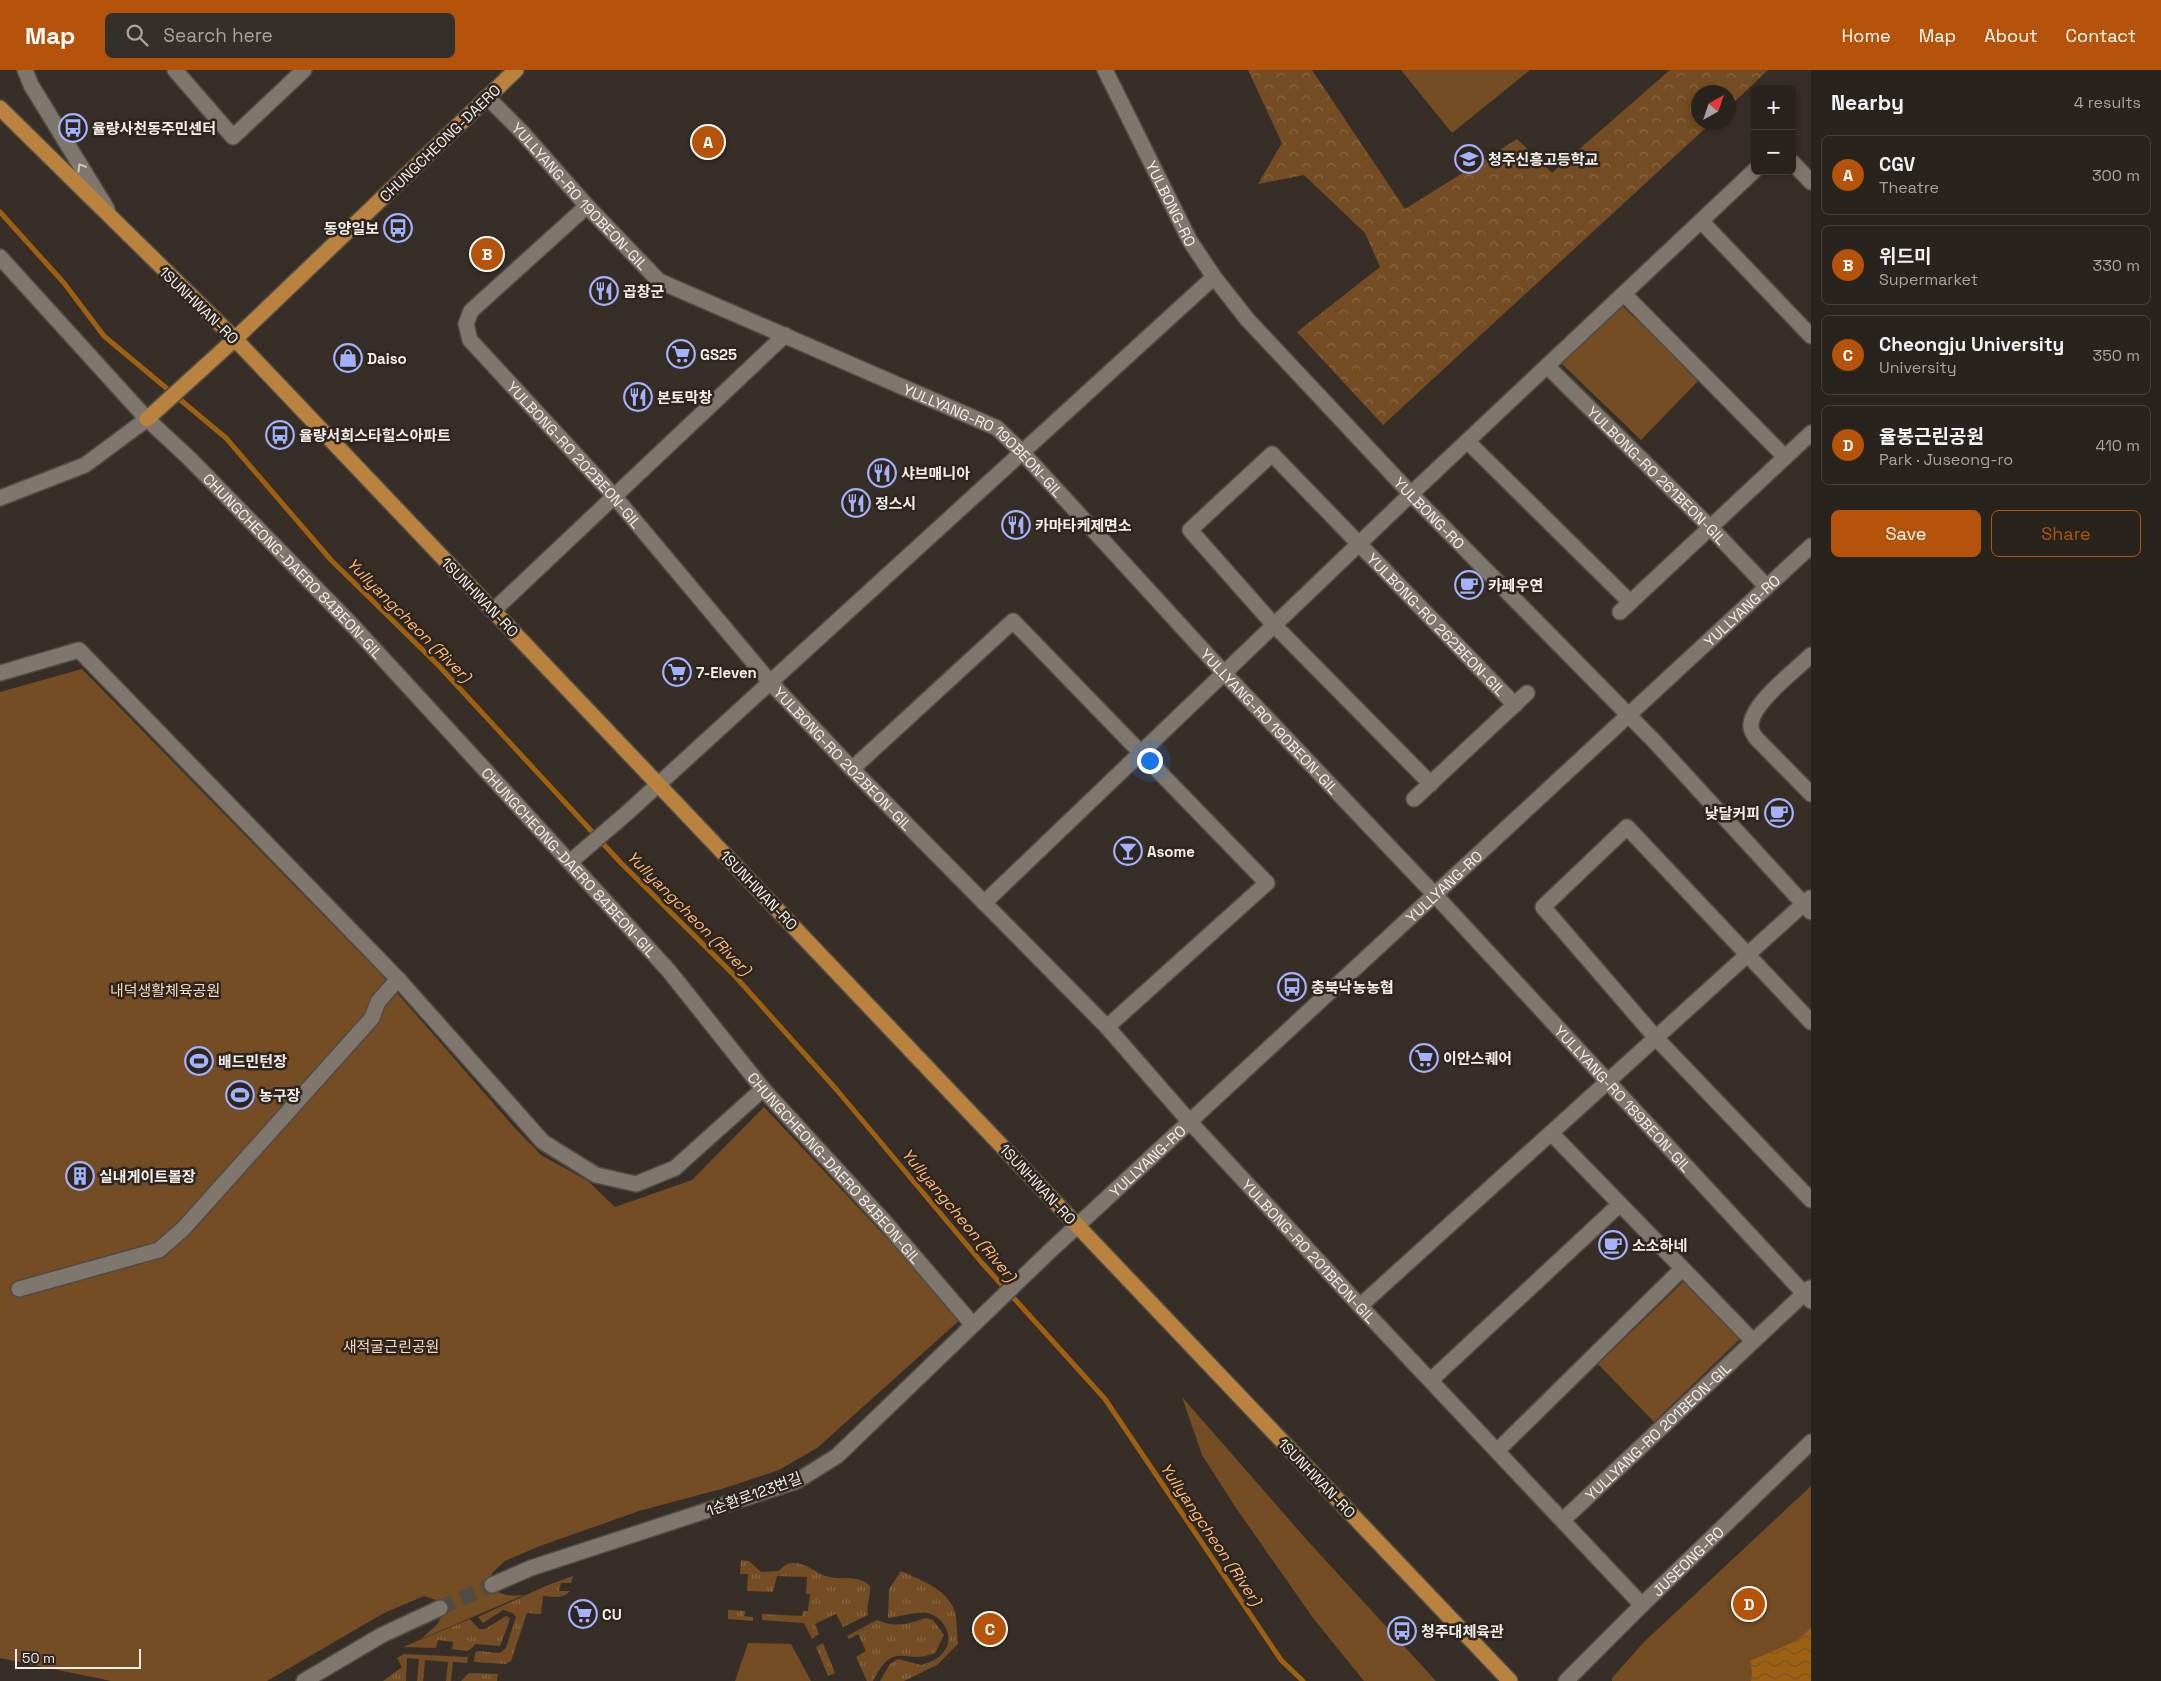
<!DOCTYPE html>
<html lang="en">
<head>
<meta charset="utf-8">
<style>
  :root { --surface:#29231d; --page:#352f2a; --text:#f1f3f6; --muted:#a5a4a4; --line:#45403b; --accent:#b45309 }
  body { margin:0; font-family:"Space Grotesk","Noto Sans KR",sans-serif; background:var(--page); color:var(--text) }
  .controls { position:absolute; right:15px; top:15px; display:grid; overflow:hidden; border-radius:8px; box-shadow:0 2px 8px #0003 }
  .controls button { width:45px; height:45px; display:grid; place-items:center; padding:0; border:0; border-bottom:1px solid var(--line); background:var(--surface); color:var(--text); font:25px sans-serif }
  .compass { position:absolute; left:1691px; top:15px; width:45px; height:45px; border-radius:50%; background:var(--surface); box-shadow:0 2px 8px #0003; rotate:40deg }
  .scale { position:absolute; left:15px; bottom:12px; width:126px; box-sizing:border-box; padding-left:5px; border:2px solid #f3eee9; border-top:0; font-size:14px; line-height:18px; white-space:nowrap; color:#f3eee9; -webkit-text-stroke:4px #2d251e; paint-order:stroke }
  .you { position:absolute; left:1149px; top:690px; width:18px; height:18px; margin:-12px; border:4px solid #fff; border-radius:50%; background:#1a73e8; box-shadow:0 0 0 8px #1a73e833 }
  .badge { display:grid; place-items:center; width:32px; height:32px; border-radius:50%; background:var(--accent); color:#fff; font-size:16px; font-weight:700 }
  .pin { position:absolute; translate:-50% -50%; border:2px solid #fff; box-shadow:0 1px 5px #0006 }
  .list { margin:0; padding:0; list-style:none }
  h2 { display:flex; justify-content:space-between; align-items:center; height:65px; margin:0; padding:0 20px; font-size:21px }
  h2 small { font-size:16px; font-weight:400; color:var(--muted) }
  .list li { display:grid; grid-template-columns:32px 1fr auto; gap:15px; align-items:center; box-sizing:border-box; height:80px; margin:0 10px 10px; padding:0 10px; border:1px solid var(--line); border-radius:8px }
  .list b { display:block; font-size:19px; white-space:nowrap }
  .list p { margin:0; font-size:16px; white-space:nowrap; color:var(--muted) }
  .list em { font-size:16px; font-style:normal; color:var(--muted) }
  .actions { display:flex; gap:10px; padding:15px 20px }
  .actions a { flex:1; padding:11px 0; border:1px solid var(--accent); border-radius:8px; text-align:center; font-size:18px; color:var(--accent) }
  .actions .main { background:var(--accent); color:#fff }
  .icon { flex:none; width:28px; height:28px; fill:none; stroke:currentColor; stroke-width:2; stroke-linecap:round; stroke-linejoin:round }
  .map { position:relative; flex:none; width:1811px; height:1611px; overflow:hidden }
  header { display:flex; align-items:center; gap:30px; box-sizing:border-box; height:70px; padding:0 25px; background:var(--accent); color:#fff }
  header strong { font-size:24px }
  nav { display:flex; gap:28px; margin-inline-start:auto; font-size:18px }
  .search { width:350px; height:45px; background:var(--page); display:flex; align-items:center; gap:12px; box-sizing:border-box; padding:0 18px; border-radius:8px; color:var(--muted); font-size:19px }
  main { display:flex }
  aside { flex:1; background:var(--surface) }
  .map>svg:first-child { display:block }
</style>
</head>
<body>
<header>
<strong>Map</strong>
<div class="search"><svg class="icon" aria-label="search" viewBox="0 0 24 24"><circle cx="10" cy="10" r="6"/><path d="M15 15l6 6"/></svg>Search here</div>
<nav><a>Home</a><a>Map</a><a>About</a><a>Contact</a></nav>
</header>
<main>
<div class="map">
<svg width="1811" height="1611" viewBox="0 0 1811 1611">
  <defs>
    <pattern id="grass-tufts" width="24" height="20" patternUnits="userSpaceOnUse" patternTransform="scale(1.25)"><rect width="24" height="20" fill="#744d24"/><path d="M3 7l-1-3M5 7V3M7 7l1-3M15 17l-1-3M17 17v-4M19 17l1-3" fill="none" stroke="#886744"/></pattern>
    <pattern id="forest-crowns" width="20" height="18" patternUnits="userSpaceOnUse" patternTransform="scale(1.25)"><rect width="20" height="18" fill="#744d24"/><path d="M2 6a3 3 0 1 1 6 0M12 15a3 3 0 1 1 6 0" fill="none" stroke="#886744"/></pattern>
    <pattern id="water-waves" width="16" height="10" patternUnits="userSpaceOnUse" patternTransform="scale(1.25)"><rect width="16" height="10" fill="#9e6011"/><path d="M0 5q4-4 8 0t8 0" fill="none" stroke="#74542c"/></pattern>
  </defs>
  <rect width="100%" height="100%" fill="#372f27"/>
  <path fill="url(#grass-tufts)" d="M741,1490L749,1491L761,1502L779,1501C783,1497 786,1493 792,1493C807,1492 816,1504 829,1507C843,1510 860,1505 870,1516C871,1527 866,1534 868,1545L843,1557L836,1544L815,1554L819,1564L812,1569L804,1553L762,1550V1544L802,1546L803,1541H808L810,1524H806L807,1507L777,1506L773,1522L747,1521L748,1504H740Z
    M901,1501C922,1511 951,1520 956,1546C957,1555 957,1565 958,1574L937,1595L904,1611H880L890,1594L898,1589L921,1595C928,1593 936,1590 941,1585C957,1570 945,1547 927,1543C918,1541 898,1547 888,1548L889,1519Z
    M573,1506L571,1513H561L559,1521H570C563,1529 554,1527 543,1526L541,1544L527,1543L511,1591L506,1594L474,1592L475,1583L478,1581L500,1583L506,1578L516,1547L513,1543L503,1540L483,1553L478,1547L548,1515Z
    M728,1540L745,1541L744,1546L753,1547V1551L728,1549Z
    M506,1546L510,1548L509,1552L500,1576L476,1574L468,1581L452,1579L453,1572L438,1570L436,1578L403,1577L470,1549L479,1559H485Z
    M926,1548L933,1550L944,1565L935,1583C904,1596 895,1568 873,1611H867L856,1587L866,1581L858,1564L849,1569L847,1566L877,1550C895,1558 908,1554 926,1548Z
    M823,1573L835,1603L828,1606L816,1577Z
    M404,1584L468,1587L467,1593L453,1592L451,1611H446L448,1592L425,1590L423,1611H417L419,1589L407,1588L406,1611H383L402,1597L397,1588Z
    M469,1603L498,1604L497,1611H461Z"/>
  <path fill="url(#forest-crowns)" d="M1248,0H1312L1405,139L1517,69L1552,103L1670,0H1768L1729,37L1728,22H1698V52L1711,53L1383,355L1297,262L1380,197L1365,163L1304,105L1258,114L1282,73Z"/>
  <path fill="#744d24" d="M1401,0H1530L1452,63Z
    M1620,234L1700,309L1641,370L1561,293Z
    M82,599L378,901L514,1057L541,1085L588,1111L615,1137L692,1110L764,1037L962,1248L817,1378L779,1400L725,1418L639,1441L540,1476L505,1491L492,1503L490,1513C499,1527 508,1526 524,1525L421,1569C435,1556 447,1551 439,1531L424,1526L384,1543L267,1611H111L0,1588V622Z
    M1684,1211L1740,1269L1654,1352L1598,1294Z
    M1182,1327L1306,1469L1436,1611H1364L1313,1548L1236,1438L1202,1385Z
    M1811,1416V1611H1612V1608L1644,1572Z
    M748,1573L791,1574L811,1611H735Z"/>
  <path fill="url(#water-waves)" d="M1811,1558V1611H1751L1752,1602L1750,1591L1796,1571Z"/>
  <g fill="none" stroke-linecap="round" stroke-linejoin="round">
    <path stroke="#9e6011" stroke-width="5" d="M0,142L64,213L104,266L226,368L331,490L438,595L621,793L734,905L836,1019L982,1193L1105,1329L1281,1590L1303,1611"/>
    <path stroke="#534c44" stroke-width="15" stroke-dasharray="15 8" stroke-linecap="butt" d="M440,1538L492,1515"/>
    <defs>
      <g id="minor">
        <path d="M25,0L31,15L107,139"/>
        <path d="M175,0L233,67L304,0"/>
        <path id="s1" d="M1105,0L1190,171L1214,207L1247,249L1411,424L1655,672L1811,842"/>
        <path id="s2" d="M487,27L520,60L587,136L659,211L997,358L1022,382L1224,603L1435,825L1811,1231"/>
        <path d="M1792,92L1811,112"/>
        <path id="s3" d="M587,136L471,241L466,254L470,270L614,426L770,612L852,699L1107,957L1189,1051L1360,1236L1642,1535"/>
        <path d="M1701,151L1811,266"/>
        <path id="s4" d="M0,187L147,349L190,389L353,556L543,763L669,901L763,1019L884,1151L973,1255"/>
        <path d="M1624,224L1785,387"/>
        <path id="s5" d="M1547,296L1710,457L1766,516"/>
        <path d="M1467,371L1630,532"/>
        <path d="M0,428L85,395L147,349"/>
        <path d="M493,541L785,265"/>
        <path d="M1620,542L1811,363"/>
        <path d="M1811,585C1796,600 1749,635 1751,657C1751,660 1754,665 1756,668L1811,724"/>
        <path d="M0,603L79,580L398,909L378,932L372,948L184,1158L159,1180L19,1219"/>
        <path d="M852,699L1013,551L1267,813L1107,957"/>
        <path id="s6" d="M1431,714L1274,555L1190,460L1272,384L1515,635"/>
        <path d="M1414,729L1527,623"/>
        <path d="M570,792L627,743L1214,207"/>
        <path d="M984,833L1411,424L1755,100"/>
        <path d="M398,909L543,1072L596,1105L636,1114L675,1098L763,1019"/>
        <path d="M1811,952L1627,757L1543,837L1656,968L1811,1130"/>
        <path d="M1551,1063L1753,1271"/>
        <path d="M1360,1236L1810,828"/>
        <path d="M1431,1310L1620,1134"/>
        <path d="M1497,1381L1682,1199"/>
        <path id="s7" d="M1563,1450L1810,1218"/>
        <path id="s8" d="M492,1515L531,1498L797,1411L837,1386L1051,1180L1811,476"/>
        <path d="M304,1611L382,1565L440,1538"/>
        <path id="s9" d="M1566,1611L1642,1535L1811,1372"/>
      </g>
      <path id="major" d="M0,38L235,269L1510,1611
        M147,349L235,269L516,0"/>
    </defs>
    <use href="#minor" stroke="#514b44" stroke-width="18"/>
    <use href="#major" stroke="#514b44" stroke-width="18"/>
    <use href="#minor" stroke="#7f766d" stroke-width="15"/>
    <use href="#major" stroke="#b9833f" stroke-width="15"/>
  </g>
  <defs><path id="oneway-chevron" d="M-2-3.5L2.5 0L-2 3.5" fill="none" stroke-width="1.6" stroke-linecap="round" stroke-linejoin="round" transform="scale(1.25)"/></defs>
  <use stroke="#d0cac4" href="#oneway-chevron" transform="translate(81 97) rotate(-121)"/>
  <defs>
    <symbol id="bus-ring" viewBox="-11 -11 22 22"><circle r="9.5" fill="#2d251e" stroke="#a3b2fd" stroke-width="1.5"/><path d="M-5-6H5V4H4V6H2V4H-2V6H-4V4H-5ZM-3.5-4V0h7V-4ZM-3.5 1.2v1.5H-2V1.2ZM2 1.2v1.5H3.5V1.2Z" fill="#a3b2fd"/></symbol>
    <symbol id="school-ring" viewBox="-11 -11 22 22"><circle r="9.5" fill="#2d251e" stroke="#a3b2fd" stroke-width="1.5"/><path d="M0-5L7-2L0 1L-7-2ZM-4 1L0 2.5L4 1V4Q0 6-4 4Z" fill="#a3b2fd"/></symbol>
    <symbol id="restaurant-ring" viewBox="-11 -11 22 22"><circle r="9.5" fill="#2d251e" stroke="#a3b2fd" stroke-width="1.5"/><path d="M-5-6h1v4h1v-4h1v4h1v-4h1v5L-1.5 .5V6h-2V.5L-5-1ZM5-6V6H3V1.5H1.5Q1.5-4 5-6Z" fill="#a3b2fd"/></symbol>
    <symbol id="supermarket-ring" viewBox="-11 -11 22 22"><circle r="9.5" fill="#2d251e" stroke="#a3b2fd" stroke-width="1.5"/><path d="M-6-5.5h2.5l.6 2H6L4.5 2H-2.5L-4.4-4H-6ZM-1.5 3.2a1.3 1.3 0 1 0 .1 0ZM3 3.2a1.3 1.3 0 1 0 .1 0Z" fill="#a3b2fd"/></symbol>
    <symbol id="shop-ring" viewBox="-11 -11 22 22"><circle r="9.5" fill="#2d251e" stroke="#a3b2fd" stroke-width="1.5"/><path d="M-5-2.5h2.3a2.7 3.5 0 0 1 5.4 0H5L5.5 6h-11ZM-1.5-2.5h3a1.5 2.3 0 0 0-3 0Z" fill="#a3b2fd"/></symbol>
    <symbol id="cafe-ring" viewBox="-11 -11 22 22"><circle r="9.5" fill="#2d251e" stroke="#a3b2fd" stroke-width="1.5"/><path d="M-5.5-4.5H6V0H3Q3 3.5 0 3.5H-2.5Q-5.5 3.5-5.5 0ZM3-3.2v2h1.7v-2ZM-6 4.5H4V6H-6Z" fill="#a3b2fd"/></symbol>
    <symbol id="bar-ring" viewBox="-11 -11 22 22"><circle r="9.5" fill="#2d251e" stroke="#a3b2fd" stroke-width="1.5"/><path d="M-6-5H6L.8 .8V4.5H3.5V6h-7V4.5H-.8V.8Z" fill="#a3b2fd"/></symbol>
    <symbol id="stadium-ring" viewBox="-11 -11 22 22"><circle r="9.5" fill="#2d251e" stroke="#a3b2fd" stroke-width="1.5"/><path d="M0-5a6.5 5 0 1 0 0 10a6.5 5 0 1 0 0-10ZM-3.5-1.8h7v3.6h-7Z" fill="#a3b2fd"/></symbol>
    <symbol id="building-ring" viewBox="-11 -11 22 22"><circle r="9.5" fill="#2d251e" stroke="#a3b2fd" stroke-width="1.5"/><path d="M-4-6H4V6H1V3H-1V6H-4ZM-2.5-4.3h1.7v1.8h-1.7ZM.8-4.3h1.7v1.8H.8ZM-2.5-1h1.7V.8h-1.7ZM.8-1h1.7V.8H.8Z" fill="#a3b2fd"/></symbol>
  </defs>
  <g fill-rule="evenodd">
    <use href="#bus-ring" x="57" y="42" width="32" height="32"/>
    <use href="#school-ring" x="1453" y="73" width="32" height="32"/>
    <use href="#bus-ring" x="382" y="142" width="32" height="32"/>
    <use href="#restaurant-ring" x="588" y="205" width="32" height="32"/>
    <use href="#supermarket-ring" x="665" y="268" width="32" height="32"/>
    <use href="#shop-ring" x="332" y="272" width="32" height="32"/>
    <use href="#restaurant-ring" x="622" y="311" width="32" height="32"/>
    <use href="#bus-ring" x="264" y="349" width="32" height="32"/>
    <use href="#restaurant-ring" x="866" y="387" width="32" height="32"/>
    <use href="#restaurant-ring" x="840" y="417" width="32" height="32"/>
    <use href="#restaurant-ring" x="1000" y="439" width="32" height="32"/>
    <use href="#cafe-ring" x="1453" y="499" width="32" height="32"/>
    <use href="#supermarket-ring" x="661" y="586" width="32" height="32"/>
    <use href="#cafe-ring" x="1763" y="727" width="32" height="32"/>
    <use href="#bar-ring" x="1112" y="765" width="32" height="32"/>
    <use href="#bus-ring" x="1276" y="901" width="32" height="32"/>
    <use href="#supermarket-ring" x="1408" y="972" width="32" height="32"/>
    <use href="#stadium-ring" x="183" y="975" width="32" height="32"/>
    <use href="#stadium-ring" x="224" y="1009" width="32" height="32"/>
    <use href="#building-ring" x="64" y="1090" width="32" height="32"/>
    <use href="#cafe-ring" x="1597" y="1159" width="32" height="32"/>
    <use href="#supermarket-ring" x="567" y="1528" width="32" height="32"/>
    <use href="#bus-ring" x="1386" y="1545" width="32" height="32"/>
  </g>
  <g text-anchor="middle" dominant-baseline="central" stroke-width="5" stroke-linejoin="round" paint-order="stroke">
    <g font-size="15" font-weight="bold" fill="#f3eee9" stroke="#2d251e" text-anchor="start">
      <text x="92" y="58">율량사천동주민센터</text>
      <text x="1488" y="89">청주신흥고등학교</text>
      <text x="379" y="158" text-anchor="end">동양일보</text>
      <text x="623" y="221">곱창군</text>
      <text x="700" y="284">GS25</text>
      <text x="367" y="288">Daiso</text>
      <text x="657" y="327">본토막창</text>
      <text x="299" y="365">율량서희스타힐스아파트</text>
      <text x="901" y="403">샤브매니아</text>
      <text x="875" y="433">정스시</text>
      <text x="1035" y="455">카마타케제면소</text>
      <text x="1488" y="515">카페우연</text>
      <text x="696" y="602">7-Eleven</text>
      <text x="1760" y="743" text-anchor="end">낮달커피</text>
      <text x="1147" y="781">Asome</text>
      <text x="1311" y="917">충북낙농농협</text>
      <text x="1443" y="988">이안스퀘어</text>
      <text x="218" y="991">배드민턴장</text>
      <text x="259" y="1025">농구장</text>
      <text x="99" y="1106">실내게이트볼장</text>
      <text x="1632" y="1175">소소하네</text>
      <text x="602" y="1544">CU</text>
      <text x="1421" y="1561">청주대체육관</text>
    </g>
    <g font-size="15" fill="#f3eee9" stroke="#2d251e">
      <text transform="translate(440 73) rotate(-44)">CHUNGCHEONG-DAERO</text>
      <text stroke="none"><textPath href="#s2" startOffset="136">YULLYANG-RO 190BEON-GIL</textPath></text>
      <text stroke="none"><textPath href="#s1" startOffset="149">YULBONG-RO</textPath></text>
      <text transform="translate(199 235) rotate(44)">1SUNHWAN-RO</text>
      <text stroke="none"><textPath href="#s2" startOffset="616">YULLYANG-RO 190BEON-GIL</textPath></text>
      <text stroke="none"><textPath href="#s3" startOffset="342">YULBONG-RO 202BEON-GIL</textPath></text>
      <text stroke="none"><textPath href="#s5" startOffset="155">YULBONG-RO 261BEON-GIL</textPath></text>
      <text stroke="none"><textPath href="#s1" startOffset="554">YULBONG-RO</textPath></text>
      <text stroke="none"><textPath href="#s4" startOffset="426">CHUNGCHEONG-DAERO 84BEON-GIL</textPath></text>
      <text transform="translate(480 527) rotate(46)">1SUNHWAN-RO</text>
      <text stroke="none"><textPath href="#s8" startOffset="1608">YULLYANG-RO</textPath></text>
      <text stroke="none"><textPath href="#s6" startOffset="699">YULBONG-RO 262BEON-GIL</textPath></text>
      <text stroke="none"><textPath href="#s2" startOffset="1021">YULLYANG-RO 190BEON-GIL</textPath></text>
      <text stroke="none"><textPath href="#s3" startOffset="748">YULBONG-RO 202BEON-GIL</textPath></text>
      <text stroke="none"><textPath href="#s4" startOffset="831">CHUNGCHEONG-DAERO 84BEON-GIL</textPath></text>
      <text stroke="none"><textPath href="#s8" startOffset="1202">YULLYANG-RO</textPath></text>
      <text transform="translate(759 820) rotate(46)">1SUNHWAN-RO</text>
      <text stroke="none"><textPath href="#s2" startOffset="1538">YULLYANG-RO 189BEON-GIL</textPath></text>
      <text stroke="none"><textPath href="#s8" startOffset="798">YULLYANG-RO</textPath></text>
      <text stroke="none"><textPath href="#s4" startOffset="1236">CHUNGCHEONG-DAERO 84BEON-GIL</textPath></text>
      <text transform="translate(1038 1114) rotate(47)">1SUNHWAN-RO</text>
      <text stroke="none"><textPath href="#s3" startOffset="1426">YULBONG-RO 201BEON-GIL</textPath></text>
      <text stroke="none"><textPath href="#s7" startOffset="130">YULLYANG-RO 201BEON-GIL</textPath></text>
      <text transform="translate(1317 1408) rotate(46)">1SUNHWAN-RO</text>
      <text transform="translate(754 1424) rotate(-20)">1순환로123번길</text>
      <text stroke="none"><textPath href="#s9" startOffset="171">JUSEONG-RO</textPath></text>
    </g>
    <g font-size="15" fill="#fddab9" stroke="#2d251e">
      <text x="165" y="920">내덕생활체육공원</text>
      <text x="391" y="1276">새적굴근린공원</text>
    </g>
    <g font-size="16" font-style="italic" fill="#ffba75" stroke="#2d251e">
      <text transform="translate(409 550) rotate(45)">Yullyangcheon (River)</text>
      <text transform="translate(689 843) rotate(45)">Yullyangcheon (River)</text>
      <text transform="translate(959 1145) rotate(50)">Yullyangcheon (River)</text>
      <text transform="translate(1211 1464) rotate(56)">Yullyangcheon (River)</text>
    </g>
  </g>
</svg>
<div class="controls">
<button>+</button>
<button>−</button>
</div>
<svg class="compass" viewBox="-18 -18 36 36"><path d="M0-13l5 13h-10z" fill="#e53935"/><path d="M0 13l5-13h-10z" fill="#a5a4a4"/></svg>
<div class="scale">50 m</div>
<div class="you"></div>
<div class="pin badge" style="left:708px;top:72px">A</div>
<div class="pin badge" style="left:487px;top:184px">B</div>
<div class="pin badge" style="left:990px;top:1559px">C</div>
<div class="pin badge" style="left:1749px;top:1534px">D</div>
</div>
<aside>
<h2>Nearby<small>4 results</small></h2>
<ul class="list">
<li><span class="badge">A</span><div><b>CGV</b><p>Theatre</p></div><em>300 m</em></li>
<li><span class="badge">B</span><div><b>위드미</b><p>Supermarket</p></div><em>330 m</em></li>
<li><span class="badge">C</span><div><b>Cheongju University</b><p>University</p></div><em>350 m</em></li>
<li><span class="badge">D</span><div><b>율봉근린공원</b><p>Park · Juseong-ro</p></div><em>410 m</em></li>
</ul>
<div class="actions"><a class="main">Save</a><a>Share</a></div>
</aside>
</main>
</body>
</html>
